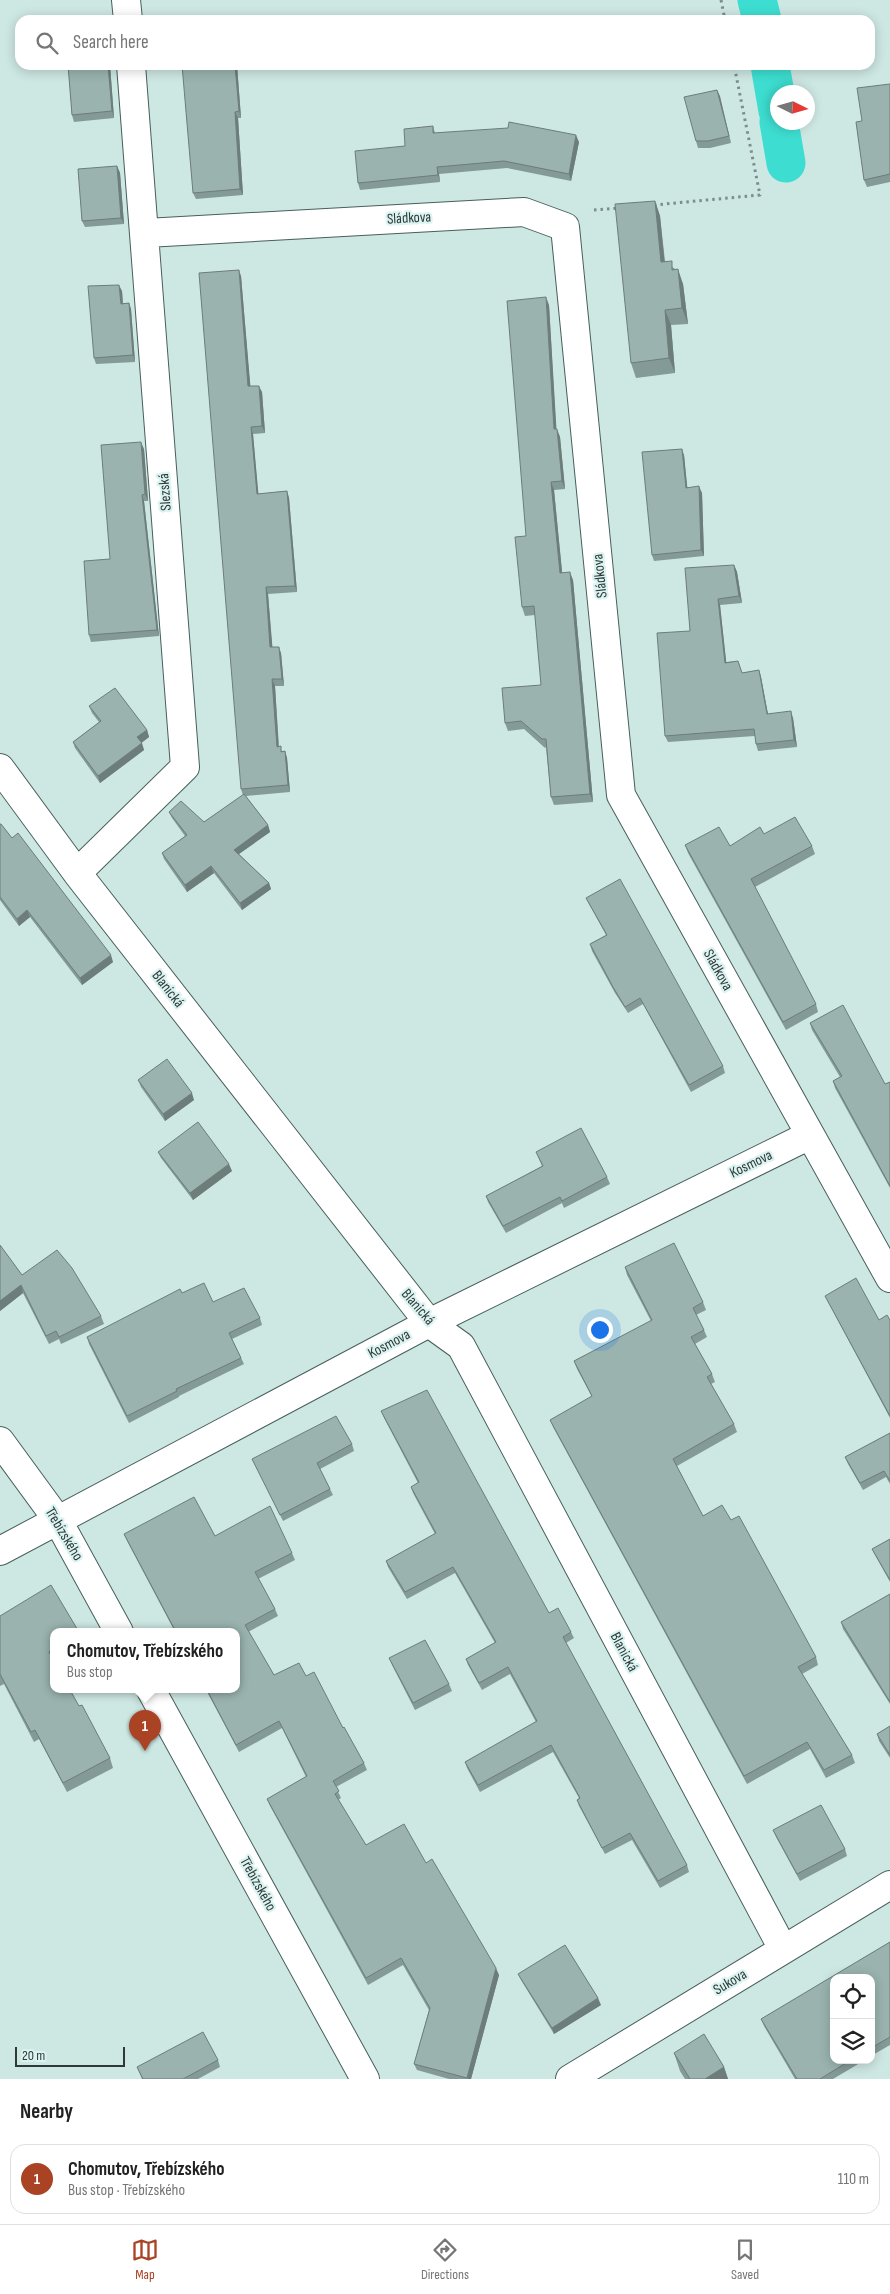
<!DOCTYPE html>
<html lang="en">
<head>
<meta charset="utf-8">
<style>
  :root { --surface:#fff; --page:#f2f2f2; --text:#222; --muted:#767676; --line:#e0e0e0; --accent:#aa4224 }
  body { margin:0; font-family:"Sofia Sans Condensed",sans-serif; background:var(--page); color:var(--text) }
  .controls { position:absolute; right:15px; bottom:15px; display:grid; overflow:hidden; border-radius:10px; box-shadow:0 2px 12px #0003 }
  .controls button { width:45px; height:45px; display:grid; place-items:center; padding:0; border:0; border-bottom:1px solid var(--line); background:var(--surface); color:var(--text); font:25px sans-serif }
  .compass { position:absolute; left:770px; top:85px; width:45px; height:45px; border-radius:50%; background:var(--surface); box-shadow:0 2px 12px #0003; rotate:95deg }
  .scale { position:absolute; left:15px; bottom:12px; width:110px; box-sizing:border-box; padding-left:5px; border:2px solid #2f3938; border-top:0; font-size:14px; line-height:18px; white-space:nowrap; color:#2f3938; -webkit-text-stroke:4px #dbf4f1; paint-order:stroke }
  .you { position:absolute; left:599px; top:1329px; width:18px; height:18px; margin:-12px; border:4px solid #fff; border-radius:50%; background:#1a73e8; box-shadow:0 0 0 8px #1a73e833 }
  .badge { display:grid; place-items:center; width:32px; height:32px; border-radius:50%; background:var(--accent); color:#fff; font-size:16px; font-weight:700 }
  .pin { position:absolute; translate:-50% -41px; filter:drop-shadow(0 1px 2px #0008) }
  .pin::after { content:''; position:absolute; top:26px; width:18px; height:15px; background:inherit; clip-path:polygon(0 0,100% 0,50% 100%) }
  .popup { position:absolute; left:50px; top:1628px; width:190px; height:65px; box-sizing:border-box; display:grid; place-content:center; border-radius:10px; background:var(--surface); filter:drop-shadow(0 1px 4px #0005); font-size:16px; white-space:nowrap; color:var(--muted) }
  .popup b { font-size:19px; color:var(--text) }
  .popup::after { content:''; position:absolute; left:50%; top:100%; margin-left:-10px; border:10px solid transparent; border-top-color:var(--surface) }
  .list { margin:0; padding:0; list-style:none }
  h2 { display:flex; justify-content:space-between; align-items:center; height:65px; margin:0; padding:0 20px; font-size:21px }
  h2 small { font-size:16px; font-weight:400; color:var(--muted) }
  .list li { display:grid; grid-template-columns:32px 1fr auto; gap:15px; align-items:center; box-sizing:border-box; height:70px; margin:0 10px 10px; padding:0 10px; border:1px solid var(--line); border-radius:15px }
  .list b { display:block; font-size:19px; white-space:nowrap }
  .list p { margin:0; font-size:16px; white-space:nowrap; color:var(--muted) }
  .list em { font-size:16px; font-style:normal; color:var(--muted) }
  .icon { flex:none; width:28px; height:28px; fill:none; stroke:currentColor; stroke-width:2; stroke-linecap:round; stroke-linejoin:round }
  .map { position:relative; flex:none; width:890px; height:2079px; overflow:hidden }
  .search { position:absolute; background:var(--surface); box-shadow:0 2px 12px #0003; left:15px; right:15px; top:15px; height:55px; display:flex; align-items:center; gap:12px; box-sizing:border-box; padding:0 18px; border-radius:15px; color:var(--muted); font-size:19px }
  .sheet { height:145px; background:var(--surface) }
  nav { display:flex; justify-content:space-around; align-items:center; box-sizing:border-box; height:70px; border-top:1px solid var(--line); background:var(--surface); font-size:14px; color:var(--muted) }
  nav a { display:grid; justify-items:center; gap:2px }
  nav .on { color:var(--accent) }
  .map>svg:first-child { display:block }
</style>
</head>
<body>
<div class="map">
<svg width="890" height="2079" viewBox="0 0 890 2079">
  <rect width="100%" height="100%" fill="#cde7e3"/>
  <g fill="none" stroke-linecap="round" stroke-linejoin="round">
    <path stroke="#3dded1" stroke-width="39" d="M757,0L762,20
      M770,65L778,111
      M779,122L786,163"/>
    <defs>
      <path id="minor" d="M126,0L128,20
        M146,233L524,212L565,227L621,795L890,1278
        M0,768L77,873L429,1323L461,1346L783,1949
        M77,873L185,767L131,65
        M0,1441L57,1519L119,1632
        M0,1551L429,1323L810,1135
        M151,1690L365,2079
        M570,2079L890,1885"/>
    </defs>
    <use href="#minor" stroke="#485f5c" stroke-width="30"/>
    <path stroke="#7c8e8c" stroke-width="3" stroke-dasharray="2.5 4" stroke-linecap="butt" d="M721,0L725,20
      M654,205L760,195L734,65
      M594,210L618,208"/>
    <use href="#minor" stroke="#fff" stroke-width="28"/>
  </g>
  <path fill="#849a96" d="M68,65H110L114,118L74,122L72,115Z
    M237,65L241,118H238L243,195L196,199L193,193Z
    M890,84V182L867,187L864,180L862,121Z
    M717,90L731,143L710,148H698L696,141Z
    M433,126L435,133L579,142L571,181L507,168L439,174L440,182L360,190L358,183L405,146Z
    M117,166L120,173L124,224L85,227L82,221Z
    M655,201L660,216L665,261L675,269L683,284L688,324L671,325L675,373L636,378L631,363Z
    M241,276L250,386L262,392L265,433L253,434L258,494L287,491L289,498L297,592L268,594L272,647L281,653L284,686H275L279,747L282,751H285L287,758L290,792L246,796L268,825L270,832L239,854L269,883L271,889L242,910L214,873L187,892L164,859L162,853L185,836L172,818L169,812L204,822L243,795L241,789Z
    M122,291L123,303H129L131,309L135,362L96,364L94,358Z
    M549,305L556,429L560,437L565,489L554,490L562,573L573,580L593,802L554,805L551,797L546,747L545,748L524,729L508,731L505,723L541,685L535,615L525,616L522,607L526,536Z
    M144,449L148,501H144L159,636L91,642L89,635Z
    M684,455L687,487L702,493L704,556L654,561L652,555Z
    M734,565L737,572L742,603L720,605L726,662L738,661L742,673L759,670L761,677L768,714L793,718L797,747L758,751L756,744L755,736L668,742L665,736L690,631Z
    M89,706L147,730L149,737L141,743L144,750L100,783L75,748L73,742L99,722L92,713Z
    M0,824L113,962L82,985L30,917L19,926L0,900Z
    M764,834L812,846L815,854L755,887L816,1004L818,1012L786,1030L688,853L685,845L730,846Z
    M586,898L723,1066L725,1073L691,1092L643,1004L628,1013L615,993L592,951L590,944L606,935L589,904Z
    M810,1023L885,1084L890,1082V1188L835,1088L833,1081L840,1077L812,1030Z
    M138,1080L194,1100L165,1121L141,1087Z
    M158,1152L232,1171L193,1200L161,1158Z
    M536,1152L607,1177L610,1184L564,1208L562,1203L506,1233L488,1202L486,1196L542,1166Z
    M0,1245L22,1275L101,1316L104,1324L61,1344L59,1339L49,1344L23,1293L0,1311Z
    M625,1267L703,1302L706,1310L696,1315L704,1330L707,1337L695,1344L712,1374L715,1382L711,1384L734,1424L737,1432L677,1466L703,1516L816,1657L818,1665L802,1674L852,1755L855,1763L826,1778L810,1749L747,1784L553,1427L550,1420L592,1397L577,1369L574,1361L651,1321L627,1275Z
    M182,1293L213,1302L260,1318L262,1325L232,1339L244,1364L179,1396V1397L129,1423L89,1344L87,1337Z
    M825,1296L879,1320H890V1418L828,1302Z
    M381,1411L549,1613L571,1632L574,1638L566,1643L687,1865L689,1872L660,1888L632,1840L605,1854L579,1806L577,1800L579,1798L553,1752L480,1792L467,1768L465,1762L536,1722L510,1674L482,1690L468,1665L466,1659L495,1643L455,1573L407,1599L388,1567L386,1561L435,1534L413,1493L411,1487L418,1483L384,1418Z
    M890,1433V1484L886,1477L863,1490L848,1464L845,1457Z
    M352,1444L354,1451L320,1469L333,1495L283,1521L252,1459Z
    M124,1534L215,1536L292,1553L295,1560L258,1579L275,1609L278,1616L248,1632L274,1675L306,1676L343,1728L364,1763L367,1770L336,1787L341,1798L338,1800L366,1845L426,1863L499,1975L471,2079H449L417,2070L414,2064L429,2010L403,1965L368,1985L270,1806L267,1799L306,1777L282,1728L239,1752L206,1690H236V1632H175L127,1541Z
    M890,1539V1582L875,1555L872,1549Z
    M890,1594V1704L843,1629L841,1622Z
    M0,1616L54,1632V1690L79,1706L110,1758L113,1768L67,1792L39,1739L34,1742L4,1684L0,1686Z
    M389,1658L449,1684L452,1691L415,1710L392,1665Z
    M890,1726V1758L879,1741L877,1734Z
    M773,1830L845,1849L847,1856L800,1881L776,1837Z
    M890,1942V2045L871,2056V1978L834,2060H865L833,2079H795L764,2026L761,2019Z
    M518,1974L601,2005L554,2034L521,1980Z
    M674,2053L724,2067L728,2079H685L680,2071Z
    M218,2060L220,2067L198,2079H142L137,2067Z"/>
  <path fill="#6c7d7a" d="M108,65H110L114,118L112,111Z
    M235,65H237L241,118L239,111Z
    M717,90L720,96L731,143L729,136Z
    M235,112L238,118L243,195L240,189Z
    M576,135L579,142L571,181L569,174Z
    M117,166L120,173L124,224L121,218Z
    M437,167L439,174L440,182L438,175Z
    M655,201L660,216L666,277L661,262Z
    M678,269L683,284L688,324L682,308Z
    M239,270L241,276L251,393L248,386Z
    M119,285L122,291L123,310L121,304Z
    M546,297L549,305L557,438L554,429Z
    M129,303L131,309L135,362L133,355Z
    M665,310L671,325L675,373L669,358Z
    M259,386L262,392L265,433L262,426Z
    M251,427L253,434L259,500L257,494Z
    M557,429L560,437L565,489L562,481Z
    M141,442L144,449L148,501L145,494Z
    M682,449L684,455L688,494L686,488Z
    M551,482L554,490L563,581L560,573Z
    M699,486L702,493L704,556L701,550Z
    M287,491L289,498L297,592L295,586Z
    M142,495L144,501L159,636L157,630Z
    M734,565L737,572L742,603L739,596Z
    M570,572L573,580L593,802L590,794Z
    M266,587L268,594L273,654L270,647Z
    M718,599L720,605L727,669L725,663Z
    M279,647L281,653L284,686L282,679Z
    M759,670L761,677L769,720L767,714Z
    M272,679L275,686L279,753L277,747Z
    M791,711L793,718L797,747L794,740Z
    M147,730L149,737L140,744L137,737Z
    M142,743L144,750L100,783L98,776Z
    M285,751L287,758L290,792L288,785Z
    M268,825L270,832L236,856L234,850Z
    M211,866L214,873L187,892L185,885Z
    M269,883L271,889L242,910L240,903Z
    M27,910L30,917L19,926L17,919Z
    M111,955L113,962L82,985L80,978Z
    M192,1093L194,1100L165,1121L163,1114Z
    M229,1164L232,1171L193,1200L190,1193Z
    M21,1285L23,1293L0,1311V1301Z
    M496,1968L499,1975L471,2079H468L467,2078Z
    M598,1998L601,2005L554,2034L552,2028Z
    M724,2067L728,2079H705Z"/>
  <path fill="#9ab3af" stroke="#6c7d7a" d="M68,65H108L112,111L72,115Z
    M182,65H235L239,111L235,112L240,189L193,193Z
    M890,84V174L864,180L856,122L862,121L857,88Z
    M717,90L729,136L708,141H696L684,97Z
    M509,122L576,135L569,174L504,161L437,167L438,175L358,183L355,151L405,146L404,129L433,126V133L508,128Z
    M117,166L121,218L82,221L78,169Z
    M655,201L661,262L672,261V270L678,269L682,308L665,310L669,358L631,363L615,204Z
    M239,270L248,386H259L262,426L251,427L257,494L287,491L295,586L266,587L270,647H279L282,679H272L277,747L281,746V752L285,751L288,785L241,789L199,273Z
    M119,285L121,304L129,303L133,355L94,358L88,286Z
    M546,297L554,429H557L562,481L551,482L560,573L570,572L590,794L551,797L546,739H542L521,721L505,723L502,688L541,685L534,606L522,607L515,537L526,536L507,301Z
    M141,442L145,494L142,495L157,630L89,635L84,561L110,559L101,445Z
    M682,449L686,488L699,486L701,550L652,555L642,452Z
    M734,565L739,596L718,599L725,663L738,661L742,673L759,670L767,714L791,711L794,740L756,744L754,729L665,736L657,633L690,631L685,568Z
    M115,688L147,730L137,737L142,743L98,776L73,742L101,721L89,706Z
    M244,794L268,825L234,850L269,883L240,903L211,866L185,885L162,853L187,835L169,812L181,801L204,822Z
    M795,817L812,846L751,879L816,1004L783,1022L685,845L719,827L730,846L760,827L764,834Z
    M0,824H1L12,838L18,833L111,955L80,978L27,910L17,919L0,897Z
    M620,879L723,1066L689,1085L640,998L625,1007L613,987L590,944L607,935L586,898Z
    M843,1005L885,1084L890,1082V1186L833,1081L842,1076L810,1023Z
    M167,1059L192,1093L163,1114L138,1080Z
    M198,1122L229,1164L190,1193L158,1152Z
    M581,1128L607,1177L562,1201L560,1197L503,1226L486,1196L543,1166L536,1152Z
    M674,1243L703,1302L693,1308L704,1330L691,1337L712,1374L707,1377L734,1424L673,1459L703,1516L722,1505L731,1520L739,1516L816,1657L798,1667L852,1755L824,1770L807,1742L744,1776L550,1420L592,1396L574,1361L652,1320L625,1267Z
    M0,1245L22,1275L57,1250L72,1268L101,1316L59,1337L56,1331L46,1336L21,1285L0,1301Z
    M856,1278L879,1320L887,1315L890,1320V1416L825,1296Z
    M204,1283L213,1302L244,1288L260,1318L229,1333L241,1358L176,1389L177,1391L127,1416L87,1337L180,1289L182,1293Z
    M427,1390L549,1613L558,1608L571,1632L563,1637L687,1865L658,1881L630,1833L602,1848L577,1800L580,1798L551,1745L478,1785L465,1762L537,1721L508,1667L479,1683L466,1659L496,1642L453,1567L405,1592L386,1561L436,1533L411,1487L419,1482L381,1411Z
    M336,1416L352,1444L317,1463L330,1489L280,1515L252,1459Z
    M890,1433V1481L884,1471L860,1483L845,1457Z
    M194,1497L215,1536L270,1506L292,1553L255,1572L275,1609L245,1625L274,1675L299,1663L306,1676L314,1672L343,1728L344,1727L364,1763L333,1781L339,1791L335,1794L366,1845L404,1824L426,1863L432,1859L496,1968L467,2078L414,2064L430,2008L401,1958L366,1978L267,1799L307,1776L279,1721L236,1745L207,1690H236V1632H176L124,1534Z
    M890,1539V1580L872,1549Z
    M51,1585L79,1632H54V1649L49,1652L54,1660V1690H70L79,1706L82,1705L110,1758L63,1783L35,1730L31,1732L0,1674V1616Z
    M890,1594V1702L841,1622Z
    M425,1640L449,1684L413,1703L389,1658Z
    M890,1726V1755L877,1734Z
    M821,1805L845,1849L797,1874L773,1830Z
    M890,1942V2037L871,2048V1978H834V2060H851L820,2079H797L761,2019Z
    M565,1945L598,1998L552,2028L518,1974Z
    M203,2032L218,2060L183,2079H143L137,2067Z
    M704,2034L724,2067L705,2079H690L674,2053Z"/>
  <g text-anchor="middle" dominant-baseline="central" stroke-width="4.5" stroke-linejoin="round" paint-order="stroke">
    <g font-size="15" fill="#2f3938" stroke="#dbf4f1">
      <text transform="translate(409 218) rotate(-3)">Sládkova</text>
      <text transform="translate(165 492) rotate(-94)">Slezská</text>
      <text transform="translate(600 576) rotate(-96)">Sládkova</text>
      <text transform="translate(718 970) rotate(61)">Sládkova</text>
      <text transform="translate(168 989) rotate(52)">Blanická</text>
      <text transform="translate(751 1164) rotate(-26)">Kosmova</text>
      <text transform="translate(418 1307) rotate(49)">Blanická</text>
      <text transform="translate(389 1344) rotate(-28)">Kosmova</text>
      <text transform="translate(64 1534) rotate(59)">Třebízského</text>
      <text transform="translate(624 1652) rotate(62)">Blanická</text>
      <text transform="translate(258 1884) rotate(61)">Třebízského</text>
      <text transform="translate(730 1982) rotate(-31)">Sukova</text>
    </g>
  </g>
</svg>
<div class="controls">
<button><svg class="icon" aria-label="locate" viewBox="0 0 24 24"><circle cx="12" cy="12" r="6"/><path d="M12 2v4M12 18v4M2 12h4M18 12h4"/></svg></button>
<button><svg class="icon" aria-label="layers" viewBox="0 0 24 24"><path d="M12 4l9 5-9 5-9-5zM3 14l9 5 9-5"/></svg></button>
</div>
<svg class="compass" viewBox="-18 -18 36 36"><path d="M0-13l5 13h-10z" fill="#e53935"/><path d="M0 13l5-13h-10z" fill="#767676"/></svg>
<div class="scale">20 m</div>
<div class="you"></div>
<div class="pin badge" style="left:145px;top:1751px">1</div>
<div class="popup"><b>Chomutov, Třebízského</b>Bus stop</div>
<div class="search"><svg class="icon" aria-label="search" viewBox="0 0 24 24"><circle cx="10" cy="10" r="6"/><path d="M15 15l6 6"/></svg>Search here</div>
</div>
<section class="sheet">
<h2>Nearby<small></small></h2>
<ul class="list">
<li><span class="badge">1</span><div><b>Chomutov, Třebízského</b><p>Bus stop · Třebízského</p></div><em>110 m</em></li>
</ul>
</section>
<nav>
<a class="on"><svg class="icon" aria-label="map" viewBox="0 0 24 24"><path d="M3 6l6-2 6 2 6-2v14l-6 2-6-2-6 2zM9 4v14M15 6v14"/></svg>Map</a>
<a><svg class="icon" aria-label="directions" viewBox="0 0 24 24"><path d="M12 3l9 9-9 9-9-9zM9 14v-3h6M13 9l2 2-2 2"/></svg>Directions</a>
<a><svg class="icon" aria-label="saved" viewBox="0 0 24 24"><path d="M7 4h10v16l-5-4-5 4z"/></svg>Saved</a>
</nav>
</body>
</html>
